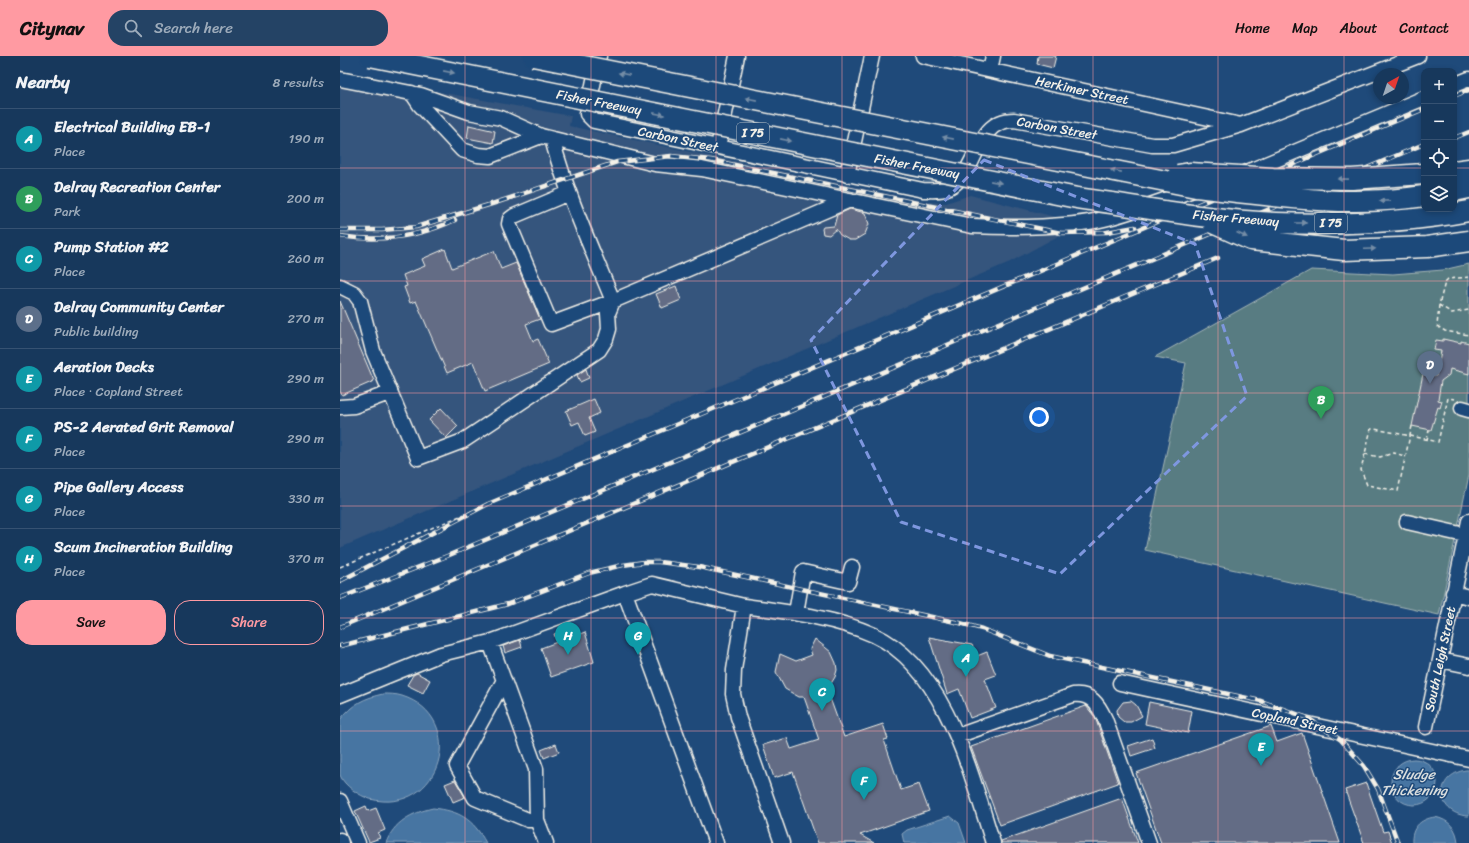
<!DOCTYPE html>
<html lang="en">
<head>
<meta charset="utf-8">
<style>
  :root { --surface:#17385c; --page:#244365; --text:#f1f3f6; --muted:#9eacbb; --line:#365272; --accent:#ff9aa2 }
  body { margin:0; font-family:Sriracha,sans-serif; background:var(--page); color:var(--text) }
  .controls { position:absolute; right:12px; top:12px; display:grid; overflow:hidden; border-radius:8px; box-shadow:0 2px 6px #0003 }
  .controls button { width:36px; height:36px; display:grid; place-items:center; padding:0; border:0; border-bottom:1px solid var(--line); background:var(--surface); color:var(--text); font:20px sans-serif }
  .compass { position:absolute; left:1033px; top:12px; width:36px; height:36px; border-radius:50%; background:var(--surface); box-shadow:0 2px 6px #0003; rotate:40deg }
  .you { position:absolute; left:699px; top:361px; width:14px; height:14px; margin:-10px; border:3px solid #fff; border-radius:50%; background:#1a73e8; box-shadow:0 0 0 6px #1a73e833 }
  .badge { display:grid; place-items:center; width:26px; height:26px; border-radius:50%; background:var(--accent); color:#fff; font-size:13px; font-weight:700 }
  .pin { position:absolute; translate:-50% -33px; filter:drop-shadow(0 1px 2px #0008) }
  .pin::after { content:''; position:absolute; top:21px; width:14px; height:12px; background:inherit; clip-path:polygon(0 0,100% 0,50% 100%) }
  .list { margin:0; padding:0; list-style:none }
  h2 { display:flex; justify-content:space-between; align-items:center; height:52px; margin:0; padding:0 16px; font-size:17px }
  h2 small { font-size:13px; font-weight:400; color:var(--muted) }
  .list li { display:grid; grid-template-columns:26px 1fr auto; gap:12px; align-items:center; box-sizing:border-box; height:60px; padding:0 16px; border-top:1px solid var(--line) }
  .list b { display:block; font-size:15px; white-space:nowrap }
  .list p { margin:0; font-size:13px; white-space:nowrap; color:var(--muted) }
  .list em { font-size:13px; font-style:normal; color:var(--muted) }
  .actions { display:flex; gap:8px; padding:12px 16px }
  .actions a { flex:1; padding:9px 0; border:1px solid var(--accent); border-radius:16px; text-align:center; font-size:14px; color:var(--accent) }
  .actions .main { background:var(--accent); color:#111 }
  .icon { flex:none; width:22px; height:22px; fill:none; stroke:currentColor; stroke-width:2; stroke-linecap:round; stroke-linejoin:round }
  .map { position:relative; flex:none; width:1129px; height:787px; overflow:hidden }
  header { display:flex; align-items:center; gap:24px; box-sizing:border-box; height:56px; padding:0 20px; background:var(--accent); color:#111 }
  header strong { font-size:19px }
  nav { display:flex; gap:22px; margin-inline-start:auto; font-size:14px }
  .search { width:280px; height:36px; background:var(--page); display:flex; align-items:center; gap:10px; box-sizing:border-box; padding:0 14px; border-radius:16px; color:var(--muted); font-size:15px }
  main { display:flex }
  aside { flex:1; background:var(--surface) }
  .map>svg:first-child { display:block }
</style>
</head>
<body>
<header>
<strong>Citynav</strong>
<div class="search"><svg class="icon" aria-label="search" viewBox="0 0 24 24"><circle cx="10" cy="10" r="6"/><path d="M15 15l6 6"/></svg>Search here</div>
<nav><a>Home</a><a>Map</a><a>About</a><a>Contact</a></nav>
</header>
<main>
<aside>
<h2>Nearby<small>8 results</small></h2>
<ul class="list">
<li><span class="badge" style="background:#0f9aa8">A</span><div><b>Electrical Building EB-1</b><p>Place</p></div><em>190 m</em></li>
<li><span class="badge" style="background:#2e9e5b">B</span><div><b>Delray Recreation Center</b><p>Park</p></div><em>200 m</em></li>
<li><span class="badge" style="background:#0f9aa8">C</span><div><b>Pump Station #2</b><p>Place</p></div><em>260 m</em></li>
<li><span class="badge" style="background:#5c6f8a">D</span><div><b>Delray Community Center</b><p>Public building</p></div><em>270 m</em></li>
<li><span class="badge" style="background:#0f9aa8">E</span><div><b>Aeration Decks</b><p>Place · Copland Street</p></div><em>290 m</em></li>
<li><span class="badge" style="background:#0f9aa8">F</span><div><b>PS-2 Aerated Grit Removal</b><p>Place</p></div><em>290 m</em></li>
<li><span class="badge" style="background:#0f9aa8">G</span><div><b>Pipe Gallery Access</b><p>Place</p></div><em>330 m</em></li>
<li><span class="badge" style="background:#0f9aa8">H</span><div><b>Scum Incineration Building</b><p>Place</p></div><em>370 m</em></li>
</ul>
<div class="actions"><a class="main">Save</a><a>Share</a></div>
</aside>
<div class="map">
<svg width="1129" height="787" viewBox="0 0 1129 787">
  <rect width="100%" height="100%" fill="#1f4a7a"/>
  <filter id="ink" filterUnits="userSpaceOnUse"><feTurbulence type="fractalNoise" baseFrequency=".025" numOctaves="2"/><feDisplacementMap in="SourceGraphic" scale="8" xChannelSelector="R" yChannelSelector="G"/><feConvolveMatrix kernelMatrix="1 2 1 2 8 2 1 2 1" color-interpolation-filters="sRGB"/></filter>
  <g filter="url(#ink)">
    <path fill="#34547d" d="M0,18L231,60L229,70L587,146L606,147L630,139L719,162L735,171L670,206L0,492Z"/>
    <path fill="#587c82" stroke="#a6b6b5" d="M1129,208V419L1099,559L805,494L846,307L815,301L971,214L1053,218L1103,214Z"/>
    <path fill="#4674a2" stroke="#8ca6be" d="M43,638C49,638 56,638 62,640C129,661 102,761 30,743C20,740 4,730 0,719C0,712 0,674 0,664C12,648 24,642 43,638Z
      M1051 726a23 23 0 1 1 46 0a23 23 0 1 1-46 0Z
      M1126,714H1129V760H1127C1095,757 1094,719 1126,714Z
      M93,752C120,755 133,763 146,787H46C54,766 71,757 93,752Z
      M610,760L619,767L626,787H564L562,778L567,774Z
      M1095,761C1109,764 1117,772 1118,787H1072C1071,772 1080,763 1095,761Z"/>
    <path fill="#646c85" stroke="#f4f1e8" d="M698,0H716L713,12L697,8Z
      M129,69L155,75L153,87L127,82Z
      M510,153L525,157L529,168L525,178L515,184H509L500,179L496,173L489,179L483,178L482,173L483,171L494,170L497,159Z
      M105,193L112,212L154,195L161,213L176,207L200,263L186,268L193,285L198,283L209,308L145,335L133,306L107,317L76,245L70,247L64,231L67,230L63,219L85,210L82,203Z
      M336,230L341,244L322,252L316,238Z
      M0,245L34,325L2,339L0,335Z
      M1103,283L1121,287V285L1129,287V318L1110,313L1109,319L1101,325L1098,344L1102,345L1100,352L1098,351L1091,374L1072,370L1083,318L1096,320L1101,295L1094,294L1096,284L1103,285Z
      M246,313L249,322L240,326L237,319Z
      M254,343L260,357L249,362L255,376L245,380L239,366L232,369L226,355Z
      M101,352L118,370L106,382L89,364Z
      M233,572L235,580L245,576L254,606L211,621L201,592L217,586L214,578Z
      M589,581L632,589L637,600L647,596L656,619L645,623L656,652L630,662L619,633L607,638Z
      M475,583L491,596L496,607L497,614L495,621L487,634L504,681L543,668L548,683L544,684L561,734L579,728L589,755L520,779L534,787H478L453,716L434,722L423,689L447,682L451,693L479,684L464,641H459L445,633L436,616L440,598L456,605L472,599L470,593Z
      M180,584L182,591L165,597L163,590Z
      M77,617L90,624L83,637L67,629L73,619Z
      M791,645L796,649L802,660L791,666H784L778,661L777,654L783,646Z
      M809,646L852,655L848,677L805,668Z
      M746,650L755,661L778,727L660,769L631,691Z
      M931,670L937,686L962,677L1000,787H821L796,717Z
      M812,682L815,692L791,700L788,690Z
      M216,688L219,696L204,702L201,694Z
      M115,724L125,741L113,746L105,728Z
      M1026,727L1043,776L1048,775L1052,787H1024L1005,734Z
      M782,742L798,787H661V785Z
      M26,750L28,755L36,752L45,774L38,777L40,782L29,786L15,755Z"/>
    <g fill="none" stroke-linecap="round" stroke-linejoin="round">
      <defs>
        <path id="minor" d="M259,0L247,58L254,65L583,134C590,134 597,135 604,133C641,122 631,64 674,64L812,89H833L901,69L1078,0
          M583,0L901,69
          M650,14L653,0
          M0,23L81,39L129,56L161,62L201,80L315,108L362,113L632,170C672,172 733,172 772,161C801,153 830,142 859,132
          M1114,29L1129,23
          M72,37L80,49L122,94L138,99L150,100L201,80
          M378,91L397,0
          M902,118L1084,42
          M507,119L532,0
          M229,137L174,160L170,163L169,168L211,268L273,245L510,144
          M0,230L14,237L20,245L33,295L78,402L123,385L259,294L266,283L269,273L268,257L273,245C251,191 227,139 212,83
          M0,351L14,350L49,337
          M1122,352L1129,354
          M1067,466L1129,480
          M285,537L312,528L404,550L394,614L393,638L398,661L442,787
          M1113,537L1129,541
          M404,550C447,556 494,561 534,579C606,612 631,719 653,787
          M456,557L463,516L508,526L512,511
          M1100,604L1129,610
          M164,624L117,710L135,742L188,764H197
          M780,627L1129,703
          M0,639L101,598L150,586
          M1086,671L1129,465
          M617,680L733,639C751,637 758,648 765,663L809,787
          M0,745L18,787
          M0,784L1,787
          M206,787L197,764L196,713L150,586L285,537L376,787"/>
        <path id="highway" d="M1114,115L1129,113
          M1114,135L1129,132"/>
      </defs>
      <use href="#minor" stroke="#f4f1e8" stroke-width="17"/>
      <use href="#highway" stroke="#f4f1e8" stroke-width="23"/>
      <path stroke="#f4f1e8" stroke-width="1.5" stroke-dasharray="4 3" stroke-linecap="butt" d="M1129,221L1108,223L1105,226L1099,249L1112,257L1129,254
        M1099,249L1097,270L1105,275L1129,279
        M1072,370L1058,435L1027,429L1021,414L1031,373H1034C1056,377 1077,381 1098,386L1108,342L1115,343
        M1087,384L1089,374
        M1025,398L1040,401L1054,397L1065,400
        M0,511L148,448"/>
      <use href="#minor" stroke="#1f4a7a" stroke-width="14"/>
      <use href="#highway" stroke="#1f4a7a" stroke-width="20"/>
      <defs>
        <path id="rail" d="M1114,40L1129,34
          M1114,82L1129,76
          M0,174H42L76,171L155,147L277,106L331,100L371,104L721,177L767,176L795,171
          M0,180C39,186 79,181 115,164
          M0,525L148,448L1084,53
          M0,542L107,500L1084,88
          M0,571L878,202
          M0,590L168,548L249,517L283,509L304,506H319L359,511L620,567L642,573L710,600L921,645L968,662L1001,684L1024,710L1038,733L1058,787"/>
      </defs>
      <use href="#rail" stroke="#f4f1e8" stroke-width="4.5"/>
      <use href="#rail" stroke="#1f4a7a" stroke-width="3" stroke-dasharray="9" stroke-linecap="butt"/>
      <defs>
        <path id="highway-bridge" d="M30,0L737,142C802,151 869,164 936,167C1000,169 1066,167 1129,155
          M193,0L856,131C932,140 1008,152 1084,140
          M838,119L850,117L933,122L1012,123L1084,118
          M873,167L911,184L1004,194L1087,191L1129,185"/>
      </defs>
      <use href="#highway-bridge" stroke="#f4f1e8" stroke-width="23" stroke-linecap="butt"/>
      <use href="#highway-bridge" stroke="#1f4a7a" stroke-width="20"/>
    </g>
    <defs><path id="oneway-solid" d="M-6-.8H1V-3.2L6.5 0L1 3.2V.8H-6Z"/></defs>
    <g fill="#748da6">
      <use href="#oneway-solid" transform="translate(109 16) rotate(11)"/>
      <use href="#oneway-solid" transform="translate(284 18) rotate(-169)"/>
      <use href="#oneway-solid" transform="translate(411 43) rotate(-169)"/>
      <use href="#oneway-solid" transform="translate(319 58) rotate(11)"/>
      <use href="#oneway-solid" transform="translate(608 82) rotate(-169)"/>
      <use href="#oneway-solid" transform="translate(446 84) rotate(11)"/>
      <use href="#oneway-solid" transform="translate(776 115) rotate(-169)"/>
      <use href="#oneway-solid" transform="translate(1003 123) rotate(-179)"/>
      <use href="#oneway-solid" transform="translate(656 126) rotate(11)"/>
      <use href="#oneway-solid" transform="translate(1045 145) rotate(179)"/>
      <use href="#oneway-solid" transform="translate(961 167)"/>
      <use href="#oneway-solid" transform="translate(902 179) rotate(24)"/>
      <use href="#oneway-solid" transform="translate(1030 193) rotate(-2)"/>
    </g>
  </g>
  <path fill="none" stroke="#7e97df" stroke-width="3" stroke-dasharray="8 5" stroke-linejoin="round" d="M644,104L855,188L907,340L720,518L561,466L471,284Z"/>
  <path fill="none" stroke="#ff9aa2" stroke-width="1" stroke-opacity="0.55" d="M125,0V787M251,0V787M376,0V787M502,0V787M627,0V787M753,0V787M878,0V787M1004,0V787M0,112H1084M1114,112H1129M0,225H1129M0,337H1129M0,450H1129M0,562H1129M0,675H1129"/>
  <g text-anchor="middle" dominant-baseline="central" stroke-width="3" stroke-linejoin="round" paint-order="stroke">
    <g fill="#1f4a7a" stroke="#b4bfc7" stroke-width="1">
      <rect x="397" y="67" width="32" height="20" rx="3"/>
      <rect x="975" y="157" width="32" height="20" rx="3"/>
    </g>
    <g font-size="12" font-weight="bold" fill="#f4f1e8">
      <text x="413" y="77">I 75</text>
      <text x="991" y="167">I 75</text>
    </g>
    <g font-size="13" fill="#f4f1e8" stroke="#1f4a7a">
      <text transform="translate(742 34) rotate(12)">Herkimer Street</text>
      <text transform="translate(259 46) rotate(11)">Fisher Freeway</text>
      <text transform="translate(717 72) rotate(10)">Carbon Street</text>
      <text transform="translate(338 83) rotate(12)">Carbon Street</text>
      <text transform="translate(577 110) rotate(11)">Fisher Freeway</text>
      <text transform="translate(896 162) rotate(5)">Fisher Freeway</text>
      <text transform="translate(1100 603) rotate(-78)">South Leigh Street</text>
      <text transform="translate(955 665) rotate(12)">Copland Street</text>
    </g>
    <g font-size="14" font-style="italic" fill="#dadede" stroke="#1f4a7a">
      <text x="1074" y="718">Sludge<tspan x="1074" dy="16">Thickening</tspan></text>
    </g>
  </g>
</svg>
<div class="controls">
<button>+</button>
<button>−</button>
<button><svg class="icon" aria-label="locate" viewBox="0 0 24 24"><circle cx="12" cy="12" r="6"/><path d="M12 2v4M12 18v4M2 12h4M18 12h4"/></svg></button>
<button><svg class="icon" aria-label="layers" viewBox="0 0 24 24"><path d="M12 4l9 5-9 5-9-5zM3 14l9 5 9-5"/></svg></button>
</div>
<svg class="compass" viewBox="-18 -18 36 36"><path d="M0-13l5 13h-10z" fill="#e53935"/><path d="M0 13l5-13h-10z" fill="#9eacbb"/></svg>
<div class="you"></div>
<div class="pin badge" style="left:626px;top:621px;background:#0f9aa8">A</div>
<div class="pin badge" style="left:981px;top:363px;background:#2e9e5b">B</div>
<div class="pin badge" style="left:482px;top:655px;background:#0f9aa8">C</div>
<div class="pin badge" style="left:1090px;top:328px;background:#5c6f8a">D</div>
<div class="pin badge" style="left:921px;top:710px;background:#0f9aa8">E</div>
<div class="pin badge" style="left:524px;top:744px;background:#0f9aa8">F</div>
<div class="pin badge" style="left:298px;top:599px;background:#0f9aa8">G</div>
<div class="pin badge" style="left:228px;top:599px;background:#0f9aa8">H</div>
</div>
</main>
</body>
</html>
